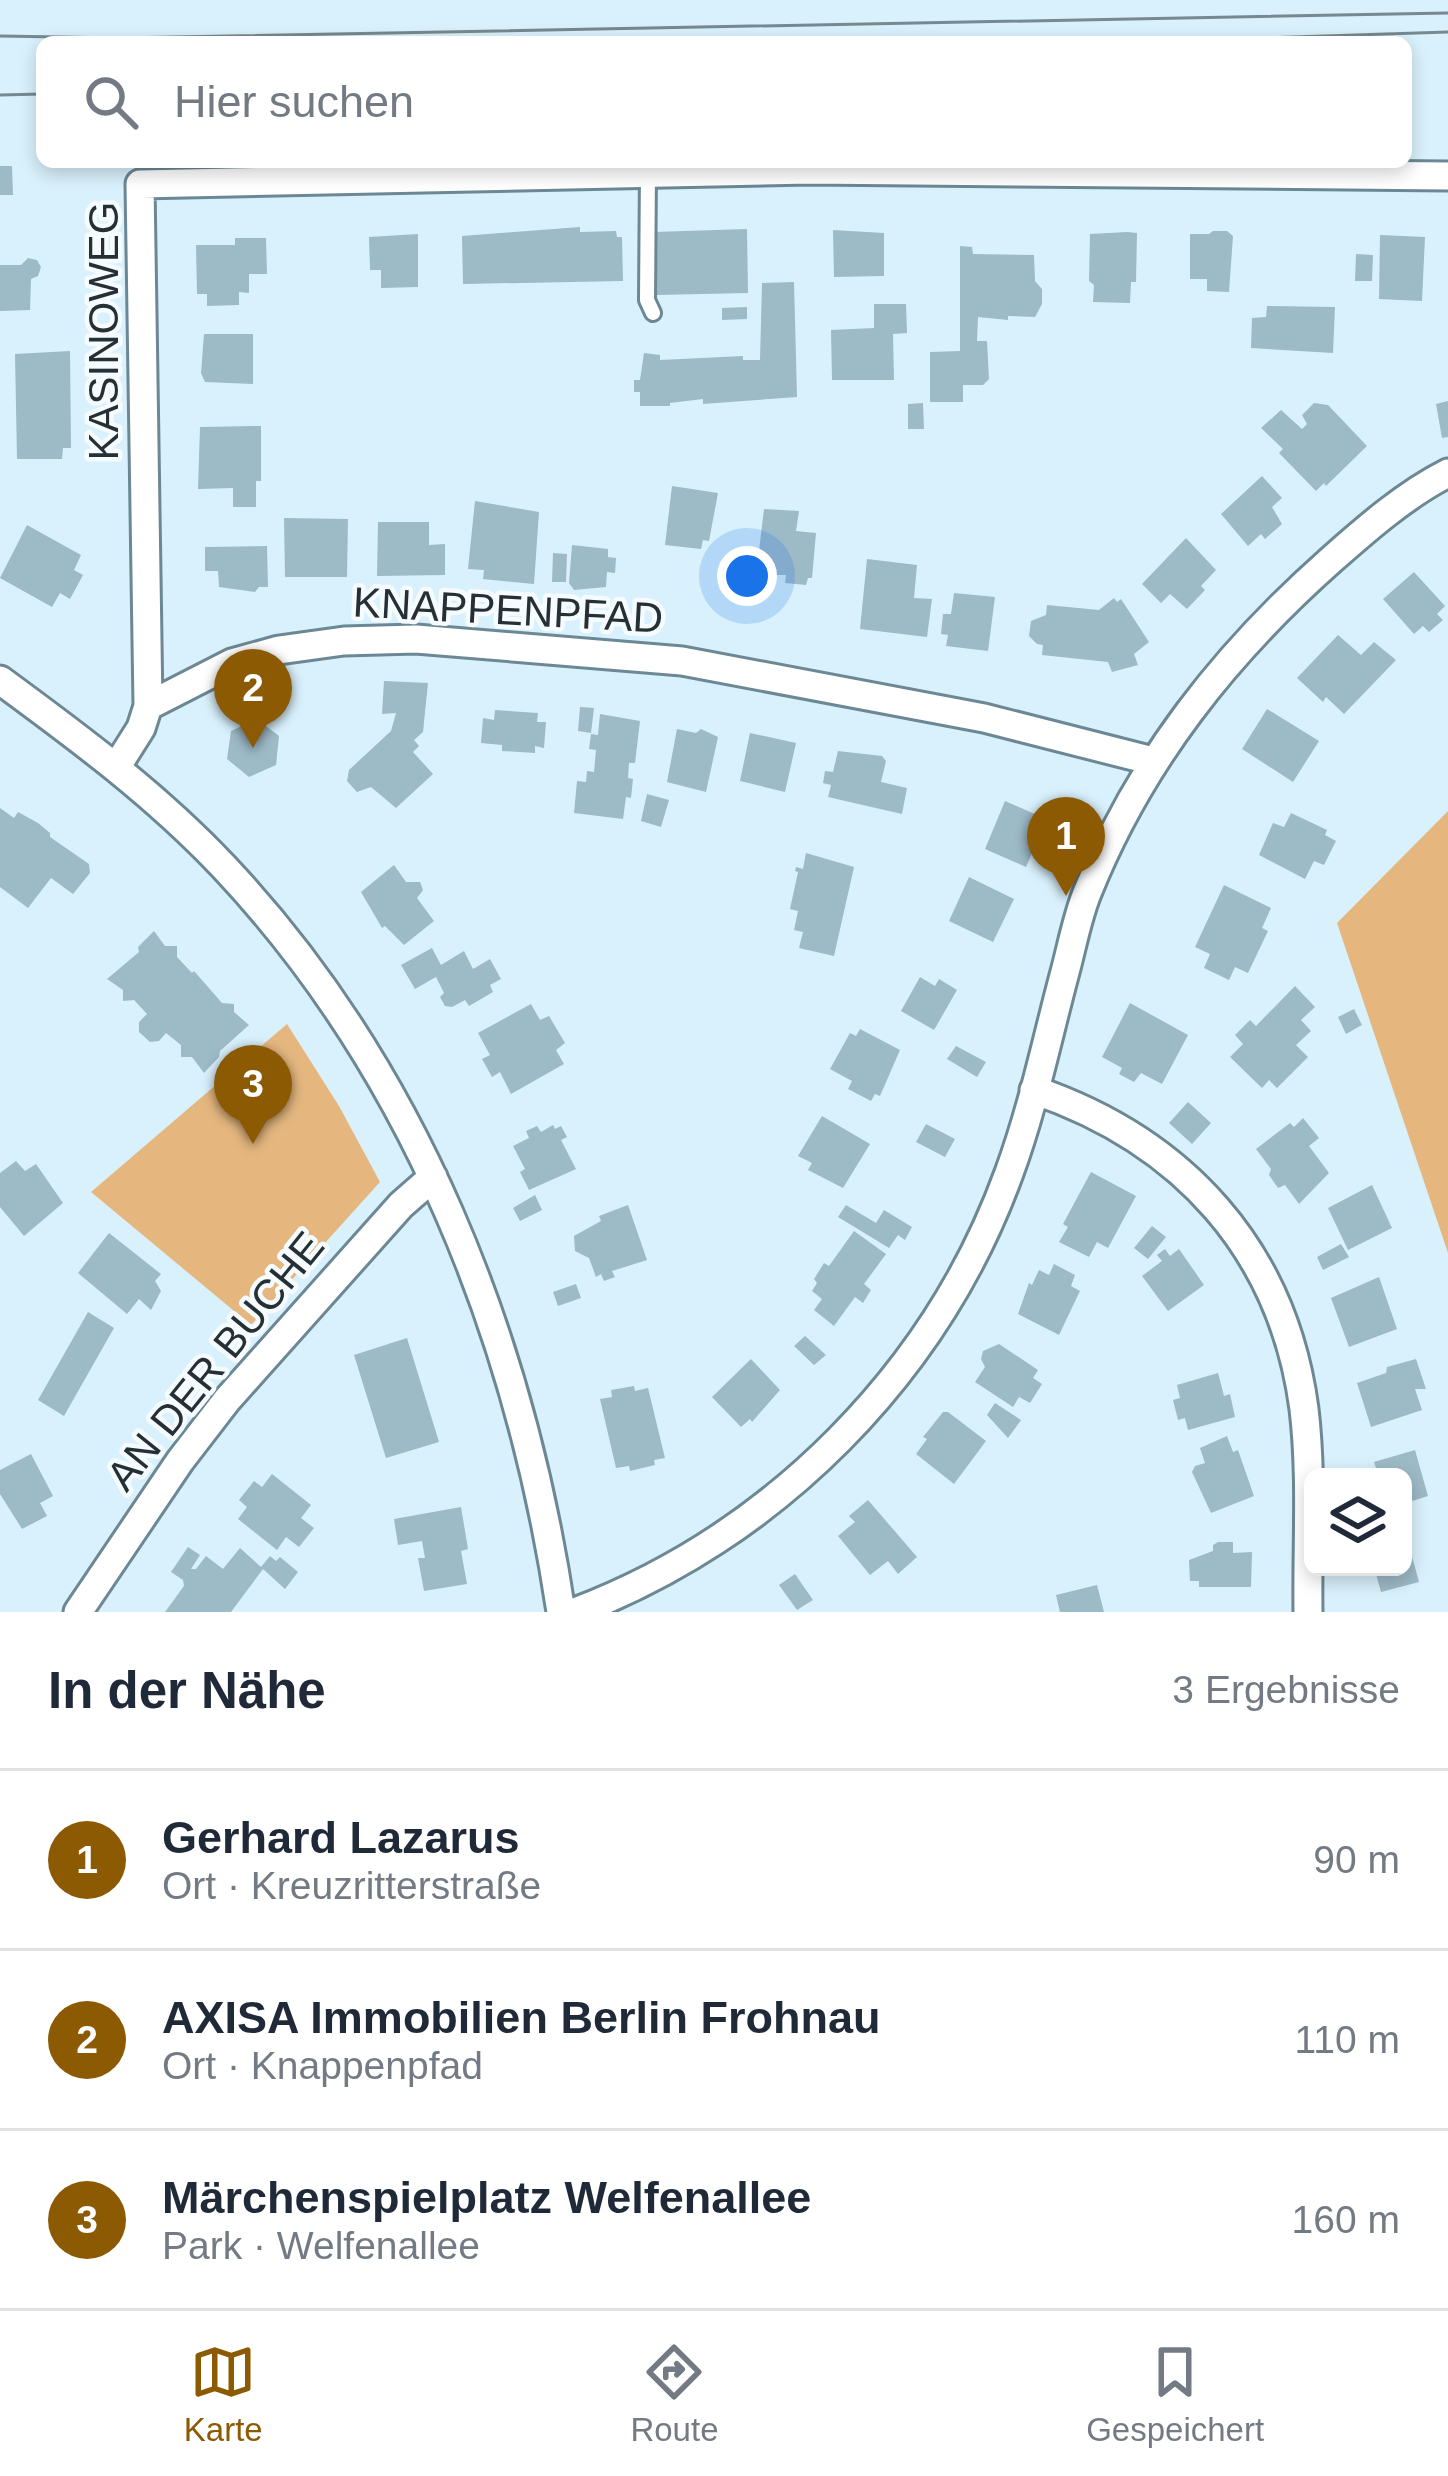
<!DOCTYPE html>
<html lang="de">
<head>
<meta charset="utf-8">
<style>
  :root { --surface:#fff; --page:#f2f2f3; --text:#1f2937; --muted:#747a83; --line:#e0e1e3; --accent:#8b5a03 }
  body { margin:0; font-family:Helvetica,sans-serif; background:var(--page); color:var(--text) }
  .controls { position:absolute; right:36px; bottom:36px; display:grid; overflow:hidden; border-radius:18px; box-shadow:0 6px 18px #0003 }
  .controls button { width:108px; height:108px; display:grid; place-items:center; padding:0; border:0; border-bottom:3px solid var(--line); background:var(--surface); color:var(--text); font:60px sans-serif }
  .you { position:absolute; left:747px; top:576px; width:42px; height:42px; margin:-30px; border:9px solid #fff; border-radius:50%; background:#1a73e8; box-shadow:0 0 0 18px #1a73e833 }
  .badge { display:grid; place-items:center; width:78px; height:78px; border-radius:50%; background:var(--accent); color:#fff; font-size:39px; font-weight:700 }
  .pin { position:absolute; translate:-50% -99px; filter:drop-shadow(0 3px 6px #0008) }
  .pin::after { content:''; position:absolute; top:63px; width:42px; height:36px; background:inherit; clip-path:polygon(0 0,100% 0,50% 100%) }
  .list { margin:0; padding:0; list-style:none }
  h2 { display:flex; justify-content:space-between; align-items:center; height:156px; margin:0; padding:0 48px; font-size:51px }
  h2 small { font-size:39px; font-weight:400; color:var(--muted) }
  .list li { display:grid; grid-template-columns:78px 1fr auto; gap:36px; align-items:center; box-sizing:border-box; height:180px; padding:0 48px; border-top:3px solid var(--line) }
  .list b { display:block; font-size:45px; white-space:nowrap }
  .list p { margin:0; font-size:39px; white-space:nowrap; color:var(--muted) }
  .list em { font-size:39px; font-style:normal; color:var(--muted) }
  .icon { flex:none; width:66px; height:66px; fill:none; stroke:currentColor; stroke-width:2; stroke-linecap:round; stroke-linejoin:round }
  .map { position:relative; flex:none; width:1448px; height:1612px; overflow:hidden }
  .search { position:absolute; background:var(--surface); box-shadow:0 6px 18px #0003; left:36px; right:36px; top:36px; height:132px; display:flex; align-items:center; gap:30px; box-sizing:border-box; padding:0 42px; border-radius:18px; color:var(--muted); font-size:45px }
  .sheet { height:696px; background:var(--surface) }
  nav { display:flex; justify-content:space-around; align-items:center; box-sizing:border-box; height:168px; border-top:3px solid var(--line); background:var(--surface); font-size:33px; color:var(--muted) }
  nav a { display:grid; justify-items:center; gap:6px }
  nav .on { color:var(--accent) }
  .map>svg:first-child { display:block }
</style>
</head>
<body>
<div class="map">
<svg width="1448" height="1612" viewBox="0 0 1448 1612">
  <rect width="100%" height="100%" fill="#d9f1fc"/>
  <path fill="#e5b77f" d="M1448,811V1253L1337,923Z
    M287,1024L339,1106L380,1182L251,1325L91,1192Z"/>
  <path fill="#9dbac7" d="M0,166H12L13,195H0Z
    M580,227V232L616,231L617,237H622L623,281L463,284L462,236Z
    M747,229L748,293L656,295L654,232Z
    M833,230L884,233V276L834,277Z
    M1213,231H1227L1233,236L1229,292L1207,291V279H1190V234H1209Z
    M1127,232L1137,233L1136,282H1131L1130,303L1093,302L1094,285L1089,281L1090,234Z
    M418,234V287L381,288V270H370L369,237Z
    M1380,235L1425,237L1422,301L1379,299Z
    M235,238H266L267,274H249V293L239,292V305L207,306V294H197L196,245H235Z
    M960,246L972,247L973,254L1034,255L1035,281L1042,289V304L1035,317L1008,316V320L978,317L977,341H987L989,379L983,385H963V402H930V352L960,351Z
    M1356,254L1373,255L1372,281H1355Z
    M28,258L37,260L41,267L38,276L31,279L30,310L0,311V265H21Z
    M794,282L797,397L703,404V399L670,403V406H640V392H634V380H640L644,353L660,355V360L743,356V360H760L762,283Z
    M874,304H906L907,333L893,334L894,380H832L831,330L874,328Z
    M1267,306L1335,307L1333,353L1251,348L1252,318L1266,317Z
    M747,307V319L722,320V308Z
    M204,334H253V384L205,382L201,373Z
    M70,351L71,448H63L62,459H17L15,354Z
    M1448,401V437L1442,438L1436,404Z
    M923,403L924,429H908V404Z
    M1314,403L1328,405L1367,446L1326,486L1324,483L1316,491L1279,453L1283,449L1261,428L1281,410L1302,429L1307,424L1302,415Z
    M261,426V481H256V507H233V488L198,489L200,427Z
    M1262,476L1282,498L1272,507L1282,524L1265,539L1261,534L1248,546L1221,514Z
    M672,486L718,493L709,541L703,540L701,549L665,545Z
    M475,501L539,512L534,584L483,579L484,570L468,569Z
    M764,509L799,511L796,531L816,533L812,578H808L806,585L785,583L786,575H767L769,561L758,559Z
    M284,518L348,519L347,577H285Z
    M378,522H429V545L445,544V575L377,576Z
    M27,525L81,555L74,570L83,575L70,599L60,593L52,607L0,578Z
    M1186,538L1216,570L1201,586L1205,590L1187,609L1170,594L1161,603L1142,584Z
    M572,545L608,549V557L616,558L615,573L607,572L606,587L574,590L569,583Z
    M267,546L268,587H259L255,592L219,587L218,571H205V547Z
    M553,553L567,554L566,582H552Z
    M867,559L917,565L914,598L932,599L927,637L860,629Z
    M1414,572L1445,606L1437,614L1443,620L1429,632L1423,626L1414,634L1383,599Z
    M954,593L995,597L988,651L946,646L948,635L941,634L943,614H951Z
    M1114,598L1117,602L1121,599L1149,642L1134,654L1138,665L1112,672L1108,662L1042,655L1043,645L1037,644L1029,636L1031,621L1046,615L1047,605L1099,610Z
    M1338,635L1361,655L1374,642L1396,660L1344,714L1326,697L1323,702L1297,678Z
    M384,681L428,683L423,732L414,740L419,746L413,752L433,774L396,808L371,787L357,792L347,781L349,770L391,731L396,713L382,714Z
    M580,707L594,708L591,733L578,731Z
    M1267,709L1319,741L1293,782L1242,749Z
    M495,710L538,713L537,722H546L544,748L535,746V753L502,751V745L481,743L483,718L494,720Z
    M600,714L640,721L635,763H629L628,778L633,779L631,798L626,797L623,819L574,813L577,781L586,782L587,771L594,772L596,750L589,749L591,734L598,735Z
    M257,719L279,736L276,765L249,777L227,759L231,731Z
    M677,729L696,733L701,729L718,737L706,792L667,782Z
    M750,733L796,743L785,792L740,781Z
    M838,751L882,756L886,761L881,782L907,788L902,814L828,797L831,785L823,783L825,771L833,772Z
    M647,794L669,800L661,827L641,821Z
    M1005,801L1046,819L1048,829L1037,842L1026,867L985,849Z
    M0,808L14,818L18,812L38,823L50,833V837L89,864L90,873L73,894L51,878L28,908L0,887Z
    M1291,813L1327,830L1325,835L1336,841L1324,865L1314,861L1305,879L1259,855L1273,823L1284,827Z
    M806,853L854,867L834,956L799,948L803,932L794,930L798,911L790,909L798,872L795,871L796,867L803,869Z
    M394,865L406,882H420L423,890L417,898L434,921L404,945L385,926L382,928L361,892Z
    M969,877L1014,899L993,942L949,921Z
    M1224,885L1271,908L1262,928L1268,931L1248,973L1235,967L1229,980L1204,968L1210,954L1195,947Z
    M154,931L165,946H177V957L192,973L194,971L222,1003L234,1004V1012L249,1025L220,1051L219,1057L204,1073L192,1057H181V1045L166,1033L159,1041L150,1042L139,1032V1022L147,1014L134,1000L123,1001V990L107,979L139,952L138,947Z
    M432,948L441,965L464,951L473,969L490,959L501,979L490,985L493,992L469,1006L465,1000L452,1007L445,1006L440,997L444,993L436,977L415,989L401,965Z
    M920,977L935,986L939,979L957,990L934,1030L901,1011Z
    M1295,986L1315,1007L1301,1020L1311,1031L1296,1045L1308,1057L1277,1088L1269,1080L1262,1088L1230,1057L1243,1044L1235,1035L1250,1020L1256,1026Z
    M1130,1003L1188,1035L1162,1084L1141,1073L1134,1082L1119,1074L1122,1068L1102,1057Z
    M531,1004L540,1020L549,1016L565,1043L556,1050L564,1064L511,1094L500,1072L492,1077L482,1059L490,1055L478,1033Z
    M1354,1009L1362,1025L1346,1034L1338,1017Z
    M860,1029L900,1050L880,1096L875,1094L871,1101L848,1089L852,1081L830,1069L850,1033L856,1036Z
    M956,1046L986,1062L977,1077L947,1059Z
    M1188,1102L1211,1123L1192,1144L1169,1123Z
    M822,1116L870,1144L843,1188L808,1170L812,1163L798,1156Z
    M1303,1118L1319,1138L1309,1146L1329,1173L1299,1204L1285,1185L1278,1188L1269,1175L1271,1169L1256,1149L1290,1123L1294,1127Z
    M926,1124L955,1139L945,1157L916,1142Z
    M553,1125L555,1129L561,1126L567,1137L561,1140L576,1169L529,1190L520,1172L525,1169L513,1146L529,1138L526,1131L537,1126L541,1132Z
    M16,1161L25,1171L36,1164L63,1203L24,1236L0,1207V1173Z
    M1091,1172L1136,1196L1108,1248L1097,1242L1089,1257L1059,1242L1068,1227L1063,1224Z
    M1372,1185L1392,1228L1348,1250L1328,1208Z
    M535,1195L542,1210L520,1221L513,1208Z
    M628,1205L647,1260L612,1271L615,1277L604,1281L601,1274L596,1277L589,1258L575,1251L574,1236L601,1221L599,1216Z
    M846,1205L876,1223L884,1210L912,1227L905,1240L898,1235L889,1248L838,1217Z
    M1152,1226L1166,1237L1148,1259L1134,1248Z
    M854,1231L886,1254L864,1284L871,1290L863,1303L855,1297L834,1326L814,1310L822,1299L812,1291L817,1283L814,1279L824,1263L829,1266Z
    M109,1233L161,1274L155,1281L161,1291L151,1310L139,1299L127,1314L78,1273Z
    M1341,1244L1349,1257L1323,1270L1317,1257Z
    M1165,1249L1170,1256L1179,1249L1204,1285L1168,1311L1142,1276L1162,1261L1157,1255Z
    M1054,1264L1075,1275L1071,1286L1080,1291L1059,1335L1018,1314L1029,1283L1032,1285L1039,1270L1049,1275Z
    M1379,1277L1397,1329L1349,1347L1331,1298Z
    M576,1284L581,1298L558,1306L553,1292Z
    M88,1312L114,1328L64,1416L38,1400Z
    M805,1336L826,1355L814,1365L794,1346Z
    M407,1338L439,1442L386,1458L354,1355Z
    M999,1344L1038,1370L1033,1378L1042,1384L1030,1403L1019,1397L1013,1407L975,1382L985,1367L981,1359L983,1351Z
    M751,1359L780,1390L752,1422L750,1419L741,1427L712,1397Z
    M1416,1359L1426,1389H1415L1422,1410L1371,1427L1357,1383L1386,1373L1387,1367Z
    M1218,1373L1224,1396L1230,1394L1235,1417L1188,1430L1185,1418L1178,1420L1173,1400L1180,1398L1177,1385Z
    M634,1386L635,1391L648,1388L665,1458L654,1460L655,1465L630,1471L629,1466L616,1468L600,1399L612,1397L611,1390Z
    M995,1403L1021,1420L1008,1438L987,1415Z
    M943,1412H948L986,1441L954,1484L916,1454L927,1439L923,1437Z
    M1227,1436L1233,1452L1238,1450L1254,1496L1211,1513L1192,1472L1195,1466L1205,1463L1200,1448Z
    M1415,1450L1428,1496L1403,1504V1477H1379L1374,1462Z
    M31,1454L53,1496L40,1503L47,1516L22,1529L0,1494V1470Z
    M272,1474L311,1505L301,1518L314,1528L299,1547L286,1537L277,1550L238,1519L247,1507L239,1500L254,1481L262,1487Z
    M868,1500L917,1557L898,1574L888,1561L870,1575L838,1536L855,1522L849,1516Z
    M461,1507L468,1549L461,1551L467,1584L424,1591L418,1558H425L422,1541L398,1545L394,1519Z
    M1218,1542H1233V1553L1252,1552L1251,1587H1199V1581H1190L1189,1560L1213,1551V1545Z
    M1408,1542L1419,1582L1381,1592L1374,1567H1403V1543Z
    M188,1547L200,1555L191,1569H196L206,1556L223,1569L240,1548L261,1567L270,1556L276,1561L280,1557L298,1572L285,1589L263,1569L231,1612H165L184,1586L183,1580L171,1572Z
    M795,1574L813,1600L797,1610L779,1585Z
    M1097,1585L1104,1612H1060L1056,1595Z"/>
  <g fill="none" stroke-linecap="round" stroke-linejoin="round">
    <defs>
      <path id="lane" d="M648,171L647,300L653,313"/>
      <path id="street" d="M0,680C79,738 156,795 224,867C416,1071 520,1338 561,1612
        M148,706L232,663L279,650L344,641L416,639L682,661L984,718L1153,761
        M117,766L141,728L148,706L140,184L809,170L1448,176
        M1034,1090C1183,1141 1283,1250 1304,1409C1312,1476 1307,1545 1308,1612
        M78,1612L180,1461L227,1400L401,1205L433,1177
        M575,1612C773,1537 936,1374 1009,1173C1033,1108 1047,1039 1065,972C1072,946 1077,918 1087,893C1140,761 1225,654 1331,560C1366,529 1406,494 1448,473"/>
    </defs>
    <use href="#lane" stroke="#6c8894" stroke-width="20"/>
    <use href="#street" stroke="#6c8894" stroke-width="33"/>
    <use href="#lane" stroke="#fff" stroke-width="14"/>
    <use href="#street" stroke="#fff" stroke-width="27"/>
    <path stroke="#778890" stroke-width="3" d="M0,36L119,38L1448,13
      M1143,42L1448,32
      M0,95L42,94"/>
  </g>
  <g text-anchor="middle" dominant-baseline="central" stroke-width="9" stroke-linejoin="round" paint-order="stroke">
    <g font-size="42" fill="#253035" stroke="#f5fbfe">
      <text transform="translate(103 331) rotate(-90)">KASINOWEG</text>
      <text transform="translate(508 610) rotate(3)">KNAPPENPFAD</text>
      <text transform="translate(215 1361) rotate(-51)">AN DER BUCHE</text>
    </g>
  </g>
</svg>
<div class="controls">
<button><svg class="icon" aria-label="layers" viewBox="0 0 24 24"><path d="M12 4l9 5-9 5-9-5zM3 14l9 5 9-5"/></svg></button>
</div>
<div class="you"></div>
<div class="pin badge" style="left:1066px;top:896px">1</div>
<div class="pin badge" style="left:253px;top:748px">2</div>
<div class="pin badge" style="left:253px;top:1144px">3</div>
<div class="search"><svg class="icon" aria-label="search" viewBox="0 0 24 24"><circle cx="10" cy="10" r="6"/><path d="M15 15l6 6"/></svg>Hier suchen</div>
</div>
<section class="sheet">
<h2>In der Nähe<small>3 Ergebnisse</small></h2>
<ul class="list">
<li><span class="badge">1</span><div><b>Gerhard Lazarus</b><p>Ort · Kreuzritterstraße</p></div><em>90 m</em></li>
<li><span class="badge">2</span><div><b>AXISA Immobilien Berlin Frohnau</b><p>Ort · Knappenpfad</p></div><em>110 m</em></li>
<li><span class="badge">3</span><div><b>Märchenspielplatz Welfenallee</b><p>Park · Welfenallee</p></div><em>160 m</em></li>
</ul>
</section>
<nav>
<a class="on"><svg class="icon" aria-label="map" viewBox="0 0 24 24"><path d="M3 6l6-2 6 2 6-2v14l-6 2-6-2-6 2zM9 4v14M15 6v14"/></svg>Karte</a>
<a><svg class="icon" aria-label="directions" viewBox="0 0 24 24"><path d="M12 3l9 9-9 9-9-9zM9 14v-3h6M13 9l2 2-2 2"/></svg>Route</a>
<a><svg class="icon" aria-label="saved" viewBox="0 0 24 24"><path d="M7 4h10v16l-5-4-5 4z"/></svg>Gespeichert</a>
</nav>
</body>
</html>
